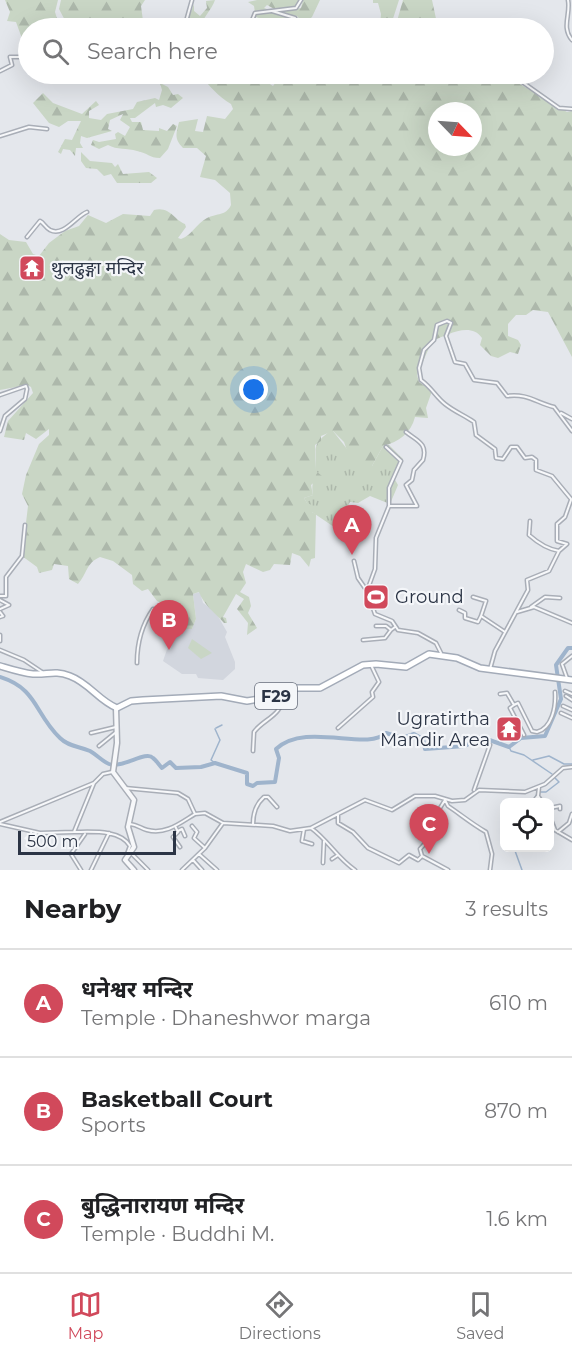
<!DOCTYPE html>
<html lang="en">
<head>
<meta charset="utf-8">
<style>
  :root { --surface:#fff; --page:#f2f2f2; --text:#202124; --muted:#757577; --line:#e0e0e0; --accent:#d1495b }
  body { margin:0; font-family:Montserrat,"Noto Sans Devanagari",sans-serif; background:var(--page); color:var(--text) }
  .controls { position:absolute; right:18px; bottom:18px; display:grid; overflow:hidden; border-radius:9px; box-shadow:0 6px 24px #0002 }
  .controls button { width:54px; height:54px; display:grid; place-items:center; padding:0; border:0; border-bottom:2px solid var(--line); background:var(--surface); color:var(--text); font:30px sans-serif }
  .compass { position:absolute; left:428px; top:102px; width:54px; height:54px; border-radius:50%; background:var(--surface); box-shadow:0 6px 24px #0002; rotate:115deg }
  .scale { position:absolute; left:18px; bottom:15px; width:158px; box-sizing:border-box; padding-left:6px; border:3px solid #2b3445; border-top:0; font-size:16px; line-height:21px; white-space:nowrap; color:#2b3445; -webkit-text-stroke:4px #f4f6f9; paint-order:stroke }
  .you { position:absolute; left:254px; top:390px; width:21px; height:21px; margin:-15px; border:4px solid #fff; border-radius:50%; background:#1a73e8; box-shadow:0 0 0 9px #1a73e833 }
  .badge { display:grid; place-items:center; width:39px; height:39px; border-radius:50%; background:var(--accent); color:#fff; font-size:20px; font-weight:700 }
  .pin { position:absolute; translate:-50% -50px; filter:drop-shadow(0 2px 3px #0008) }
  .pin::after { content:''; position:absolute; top:32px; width:21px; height:18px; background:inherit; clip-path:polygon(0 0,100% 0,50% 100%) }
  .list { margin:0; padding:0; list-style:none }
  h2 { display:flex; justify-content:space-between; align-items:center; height:78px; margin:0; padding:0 24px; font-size:26px }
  h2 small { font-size:20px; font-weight:400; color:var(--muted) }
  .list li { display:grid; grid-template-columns:39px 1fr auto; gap:18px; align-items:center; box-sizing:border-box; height:108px; padding:0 24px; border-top:2px solid var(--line) }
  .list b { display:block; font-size:22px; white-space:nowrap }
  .list p { margin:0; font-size:20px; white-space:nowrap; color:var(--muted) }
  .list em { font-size:20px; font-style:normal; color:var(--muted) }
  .icon { flex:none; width:33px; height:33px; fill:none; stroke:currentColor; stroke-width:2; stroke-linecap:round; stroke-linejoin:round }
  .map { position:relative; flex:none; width:572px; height:870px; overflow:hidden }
  .search { position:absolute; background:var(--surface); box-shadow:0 6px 24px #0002; left:18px; right:18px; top:18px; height:66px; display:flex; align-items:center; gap:15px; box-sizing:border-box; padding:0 21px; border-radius:33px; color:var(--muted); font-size:22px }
  .sheet { height:402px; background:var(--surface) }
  nav { display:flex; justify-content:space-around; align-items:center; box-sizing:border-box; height:84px; border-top:2px solid var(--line); background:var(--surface); font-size:16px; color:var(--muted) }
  nav a { display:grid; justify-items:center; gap:3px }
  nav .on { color:var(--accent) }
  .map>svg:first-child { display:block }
</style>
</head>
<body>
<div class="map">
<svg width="572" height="870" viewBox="0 0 572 870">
  <defs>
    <pattern id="grass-tufts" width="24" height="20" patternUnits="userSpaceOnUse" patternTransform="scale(1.5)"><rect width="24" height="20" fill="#c9d6c5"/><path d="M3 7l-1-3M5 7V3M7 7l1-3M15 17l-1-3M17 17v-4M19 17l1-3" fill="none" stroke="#adb8ab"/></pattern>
    <pattern id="forest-firs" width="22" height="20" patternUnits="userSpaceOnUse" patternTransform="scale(1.5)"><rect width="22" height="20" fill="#c9d6c5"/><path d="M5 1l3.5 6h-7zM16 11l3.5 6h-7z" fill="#adb8ab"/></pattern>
  </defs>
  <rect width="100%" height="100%" fill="#e4e7ec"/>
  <path fill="#d2d6de" d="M200,592L203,603L215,611L227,632L225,637L235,662V669L223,680L198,678L196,674H182L163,661L174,629H192L196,619L193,594Z"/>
  <path fill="url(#grass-tufts)" d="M330,431H333L347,449L372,466L383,446L389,445L403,459L394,478L398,485L390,504L370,496L358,503L350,502L334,527L312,512L304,498L313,495C311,485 314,481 315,472C319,448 308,448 330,431Z"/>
  <path fill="url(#forest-firs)" fill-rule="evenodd" d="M5,0H58L55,12L60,28H28V44H24L16,22L7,21L10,12Z
    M61,0H145L141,6L144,28H69L59,9Z
    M215,0C211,11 203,17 200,28H190L189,17L194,4V11L200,16L207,8L206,1Z
    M257,0H299L300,2L298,7L278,11L267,5L264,8L267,9L255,13L254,6L248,2Z
    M303,0H320L312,17L304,24L297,16L278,13L301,8Z
    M373,0H399L390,28L380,25L381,14L378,3H373Z
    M403,0H432L438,28H395Z
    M267,11L295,18C282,29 268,21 256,17L255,15Z
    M200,74H222L231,80L237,76L254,74L273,86L282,74H503L567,112L572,111V357L548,312L533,310L526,315H516L508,324V336L518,340L521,345L518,354L510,352L498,358L491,356L480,345L482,338C470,321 446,336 432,341L417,375L419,382L432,391L426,408L428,418L415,417C411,433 399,442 383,446L372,466L352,465L344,442L333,431L321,436V441L315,445L316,471L322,476L311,485L313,495L304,498L307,503L312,505V512L316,514L315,558L311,559L309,567L300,556L292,553L290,565L274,564L270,570L263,572L246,564L243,572L246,583L240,592L249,597L251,606L248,613L257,628L247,635L248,623L237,609L244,599L236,594L223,617L226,618L227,623H224C215,613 204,605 199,592L193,594L196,619L192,629H174L165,615L166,605L157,601L148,589L142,591L133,584L132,575L113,561L100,557C86,563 87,574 78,584L69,579L68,566L54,564L52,570L39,573L37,567L22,556L28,506L22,494L26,475L39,444L49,435V429L36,439L26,433L24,440L4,437L8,421L33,393L31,387L27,385L0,390V234L9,240L26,242L33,254L39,256L49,243L65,231L79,226L88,215L106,223L123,214L150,216L154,210C170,206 174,220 185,224L186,227L178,238L181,239C192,235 196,224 207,218C217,213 226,216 231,205L230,193L215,180L200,177L206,156L197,148H183C174,139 176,134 179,122L198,119L195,131L203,132L207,116L225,119L233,109L231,104C218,96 209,86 200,74ZM437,111H473V147H437Z
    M160,83L168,87L173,95L178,94L183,98L171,108L163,105L156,107L155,103L135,118H130L132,122H141L143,130L159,131V128L167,131L173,124L177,126L168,149L160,158C149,158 148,153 137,151C127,148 117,150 108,145L99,149L91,145L93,140L99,142L116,139L115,134L118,132L125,136L130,127L120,120L123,114L110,120L108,129L112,131L87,138L81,136L80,143L83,148H76L75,156L70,150L63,149L61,154L58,152L65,139L72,140L81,121H68L59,127L49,123L33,103L43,93L53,103L82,114L96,101L99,105L89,111V118L101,120L107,114L133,109L137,102L155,98L159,100L162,90Z
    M81,152L90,161L112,163L115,167L118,164L123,174L149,172L157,178L151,183H117L111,174L104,176L97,169L86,168L81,161Z"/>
  <path fill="#c9d6c5" d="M192,639L212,653L201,659L188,648Z"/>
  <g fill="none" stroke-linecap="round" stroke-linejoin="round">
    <path stroke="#9fb4cc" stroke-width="1.5" d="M216,728L222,725
      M509,747L511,751L524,755L552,774
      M533,760L549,756L564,764H572
      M215,763L211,760L220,740L215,729
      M534,799L538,792H546L559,782L554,777
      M514,848L522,870"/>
    <path stroke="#9fb4cc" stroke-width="4" d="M0,677C38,689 34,713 60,738C69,747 79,746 90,751C97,755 102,761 109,764C122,769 146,750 153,758C156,760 159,765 162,768L170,762L176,768L201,767L215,763L247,773V784L253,786L257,783L275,782L279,758L276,749C306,721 367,752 386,733L402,738L414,734L423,739L425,749L465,746L481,737L509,747L521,738L545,736L561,699L556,665L568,648H572"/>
    <defs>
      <path id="minor" d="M568,0C571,14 561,27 572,40
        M378,26V28
        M189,28L187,18L192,0
        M249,28L255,13L296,8L301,0
        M270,28L283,22L291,23L295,18L272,11
        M0,71L12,65L10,57H21
        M511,74L559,108L572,109
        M0,136L29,127L47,129
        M27,237L40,221C44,223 45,227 50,230C64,237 76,216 87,212
        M0,395L26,386L27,389L25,399L5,416L0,431
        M561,413L572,419
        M571,499L552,476L536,470V460L532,457L525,458L517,447H511L503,459L496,458L495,449L476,435L474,422C464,415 455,412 445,404C436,397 432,388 421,380L419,368L424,350L434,340L437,325L447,321L451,323L446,336L455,362L465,364L474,380L497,383L507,396C527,393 537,403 554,407L572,431
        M390,506H417L406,485L412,480L414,470L423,460C428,443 417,441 406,432
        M530,521L529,535C538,543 547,549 559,551
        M354,561L358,578L367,591L375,614L392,621L398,630L418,633L436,643L441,653
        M367,591L375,569L376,538L389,506V488L401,461L386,447
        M0,596H6V577L22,556L25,525
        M473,597L486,601L481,616L505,632
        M0,600L9,605L0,609
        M531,607L545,597L560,598
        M459,610L465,613V618L478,622L481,616
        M0,612L3,616L0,617
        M517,612L534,607L572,623
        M376,626H386L391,630L395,627
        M0,635V641
        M363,640L385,638L391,630
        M0,650L24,660L42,672
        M137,663C137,643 141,626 153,609L162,610
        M490,669L495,651L528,590L527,580L549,571L559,551L567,544L557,541V524L565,517L571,500
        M567,678L562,664L572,656
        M565,691L572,694
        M500,694L507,693L514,705L518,703L532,731L537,732C552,728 556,707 555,692
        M566,696L572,700
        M514,705L510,708L524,735
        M563,706L572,710
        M561,713L572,718
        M338,728L373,697L372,692L379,682L371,665
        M91,733L116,727
        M99,746L115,733
        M253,751L254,732C264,718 284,716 282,694
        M112,772L103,774L94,783L74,832C91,832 120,829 130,846L127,854L131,853L148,870
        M125,788L178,793L188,799L195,814L205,813L223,823L273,826L290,831L311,828L365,800L392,810L415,796H435L452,801L465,800L479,790L525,792L545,784L563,768L572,767
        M474,790L490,745
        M538,796L542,802
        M533,802L538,796L539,787
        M550,808L560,806V809
        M338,815V823L353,832L368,848L399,863L409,855L418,860L422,856L448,870
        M550,817L555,830L572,840
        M0,822L94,783
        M0,824L40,833L74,832
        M130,824C138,825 140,828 147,830C166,835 180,823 195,814
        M253,824C253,814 256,804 264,797H268L277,807
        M175,826L178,832L173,837L180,847
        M192,826L197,832L194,838L205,848
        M311,828C328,840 337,858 355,870
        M304,829L302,841L312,844
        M178,831L182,829L185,836
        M558,832L569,823L572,814
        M199,854L217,870
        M422,856L420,849L428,840L425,832L445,800L448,806C460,814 472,824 486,832L492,854L490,870
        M332,859L338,855
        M193,860L202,870
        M323,863L324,841
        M81,870L71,854L85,834
        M91,870L109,833
        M182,870L205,848L223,823"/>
      <path id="tertiary" d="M116,708L117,743L113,772L134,800L128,827L134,847L125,860L134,870"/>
      <path id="primary" d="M0,666C10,669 22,673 33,674C48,675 54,670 70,676C89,683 99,701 117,708L131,701L143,700L221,696L247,701L278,696L294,688H320L363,665L376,664L406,667L429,654L457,658L480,668L572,680"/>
    </defs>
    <use href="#minor" stroke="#a9aeb7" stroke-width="5"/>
    <use href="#tertiary" stroke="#a9aeb7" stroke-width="7"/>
    <use href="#primary" stroke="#a3abb8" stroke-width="8"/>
    <use href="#minor" stroke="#f7f8fa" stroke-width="2"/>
    <use href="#tertiary" stroke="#f7f8fa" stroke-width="4"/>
    <use href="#primary" stroke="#fff" stroke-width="5"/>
  </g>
  <defs>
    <symbol id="temple-square" viewBox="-11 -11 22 22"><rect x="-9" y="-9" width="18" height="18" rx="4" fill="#d1495b" stroke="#f4f6f9"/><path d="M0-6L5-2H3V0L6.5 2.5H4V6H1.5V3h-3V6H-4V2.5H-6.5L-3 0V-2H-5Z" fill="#fff"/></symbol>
    <symbol id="stadium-square" viewBox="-11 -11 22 22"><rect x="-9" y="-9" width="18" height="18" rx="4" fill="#d1495b" stroke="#f4f6f9"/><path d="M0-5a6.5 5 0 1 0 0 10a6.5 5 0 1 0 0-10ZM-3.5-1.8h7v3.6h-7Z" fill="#fff"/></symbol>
  </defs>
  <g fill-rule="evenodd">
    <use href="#temple-square" x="17" y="253" width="30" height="30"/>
    <use href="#stadium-square" x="361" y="582" width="30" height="30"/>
    <use href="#temple-square" x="494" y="714" width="30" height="30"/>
  </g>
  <g text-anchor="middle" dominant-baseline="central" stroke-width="4.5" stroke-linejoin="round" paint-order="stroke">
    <rect fill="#f4f6f9" stroke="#676e7b" stroke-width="1.5" x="255" y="683" width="42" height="26" rx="4.5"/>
    <g font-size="16" font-weight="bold" fill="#2b3445">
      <text x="276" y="696">F29</text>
    </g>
    <g font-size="18" fill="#2b3445" stroke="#f4f6f9" text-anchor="start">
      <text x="51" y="268">थुलढुङ्गा मन्दिर</text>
      <text x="395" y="597">Ground</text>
      <text x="490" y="719" text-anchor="end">Ugratirtha<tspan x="490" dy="21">Mandir Area</tspan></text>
    </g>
  </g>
</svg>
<div class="controls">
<button><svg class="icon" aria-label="locate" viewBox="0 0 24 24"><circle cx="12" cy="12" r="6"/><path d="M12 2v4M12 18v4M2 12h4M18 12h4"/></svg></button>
</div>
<svg class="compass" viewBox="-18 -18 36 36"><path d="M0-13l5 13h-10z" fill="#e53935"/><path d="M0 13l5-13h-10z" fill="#757577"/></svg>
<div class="scale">500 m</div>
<div class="you"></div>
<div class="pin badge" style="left:352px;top:555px">A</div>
<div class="pin badge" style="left:169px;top:650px">B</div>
<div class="pin badge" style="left:429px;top:854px">C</div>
<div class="search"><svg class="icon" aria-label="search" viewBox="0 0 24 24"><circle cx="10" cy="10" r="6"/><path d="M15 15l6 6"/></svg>Search here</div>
</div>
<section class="sheet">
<h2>Nearby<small>3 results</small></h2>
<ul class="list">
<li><span class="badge">A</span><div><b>धनेश्वर मन्दिर</b><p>Temple · Dhaneshwor marga</p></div><em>610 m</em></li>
<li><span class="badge">B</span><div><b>Basketball Court</b><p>Sports</p></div><em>870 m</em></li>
<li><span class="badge">C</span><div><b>बुद्धिनारायण मन्दिर</b><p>Temple · Buddhi M.</p></div><em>1.6 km</em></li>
</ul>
</section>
<nav>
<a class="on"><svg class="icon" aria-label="map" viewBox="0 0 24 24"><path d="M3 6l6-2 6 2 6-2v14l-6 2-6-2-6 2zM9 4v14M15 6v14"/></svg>Map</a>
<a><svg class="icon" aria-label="directions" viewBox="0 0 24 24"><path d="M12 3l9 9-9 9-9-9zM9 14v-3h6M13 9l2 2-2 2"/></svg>Directions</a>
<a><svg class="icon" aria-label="saved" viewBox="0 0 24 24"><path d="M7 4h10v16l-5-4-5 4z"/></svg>Saved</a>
</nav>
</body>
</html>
